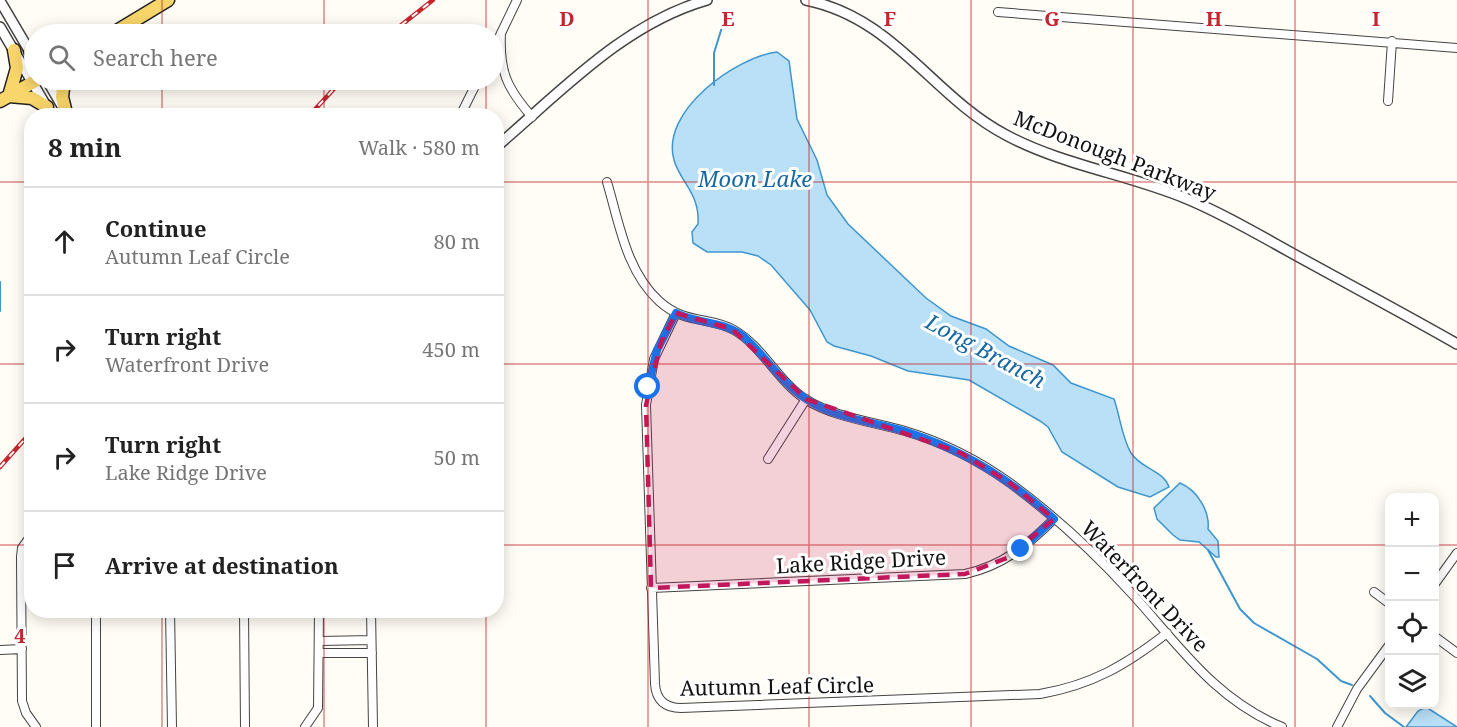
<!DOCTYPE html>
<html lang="en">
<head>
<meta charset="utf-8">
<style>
  :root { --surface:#fff; --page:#f6f6f6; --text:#222; --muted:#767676; --line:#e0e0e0 }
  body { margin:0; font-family:"Noto Serif",serif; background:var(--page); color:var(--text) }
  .controls { position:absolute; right:18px; bottom:18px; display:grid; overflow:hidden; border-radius:12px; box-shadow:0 3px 15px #0003 }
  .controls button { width:54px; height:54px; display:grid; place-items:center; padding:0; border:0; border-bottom:2px solid var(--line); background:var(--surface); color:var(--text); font:30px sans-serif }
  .stop { position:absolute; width:18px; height:18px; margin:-14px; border:4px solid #1a73e8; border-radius:50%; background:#fff }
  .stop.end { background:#1a73e8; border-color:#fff; box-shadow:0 2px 6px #0008 }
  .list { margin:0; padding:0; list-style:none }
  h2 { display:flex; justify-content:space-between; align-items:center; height:78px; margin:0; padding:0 24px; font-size:26px }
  h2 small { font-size:20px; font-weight:400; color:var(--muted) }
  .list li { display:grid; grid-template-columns:39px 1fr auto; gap:18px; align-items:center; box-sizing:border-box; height:108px; padding:0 24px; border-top:2px solid var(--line) }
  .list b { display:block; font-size:22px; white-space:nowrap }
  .list p { margin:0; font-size:20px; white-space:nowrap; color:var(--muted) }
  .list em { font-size:20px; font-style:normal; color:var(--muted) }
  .icon { flex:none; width:33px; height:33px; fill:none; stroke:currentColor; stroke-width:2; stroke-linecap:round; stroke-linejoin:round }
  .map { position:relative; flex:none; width:1457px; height:727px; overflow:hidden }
  .search { position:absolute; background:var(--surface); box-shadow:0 3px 15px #0003; left:24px; top:24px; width:480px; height:66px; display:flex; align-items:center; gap:15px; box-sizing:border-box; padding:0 21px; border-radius:33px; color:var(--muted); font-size:22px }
  .panel { position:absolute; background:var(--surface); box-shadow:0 3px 15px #0003; left:24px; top:108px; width:480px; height:510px; border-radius:24px }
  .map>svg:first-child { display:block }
</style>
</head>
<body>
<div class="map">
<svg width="1457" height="727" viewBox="0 0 1457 727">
  <rect width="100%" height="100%" fill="#fffdf5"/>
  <path fill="#b9e0f7" stroke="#3f96cf" stroke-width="1.5" d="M777,52L789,61L797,119L817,160L827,195L848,224L926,298L951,316L986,329L1009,346L1053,365L1071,383L1114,399C1120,416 1122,438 1131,453C1141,469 1163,470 1169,487L1150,497L1118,487L1062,452L1048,427L1040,421L969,380L908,371L871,356L834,346L827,342L810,310L771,265L758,256L742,252H707L693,243L692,232L698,224C700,193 680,182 674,160C660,111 736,57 777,52Z
    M1180,483C1197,490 1210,511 1208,529L1218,541L1219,557H1216L1199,542L1180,540L1173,535L1157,519L1154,508Z
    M1426,707L1457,727H1406L1418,711Z"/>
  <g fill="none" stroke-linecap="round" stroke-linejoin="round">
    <path stroke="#3f96cf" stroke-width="2" d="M714,85V53L723,24
      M0,282V311
      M1208,550L1240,609L1254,623L1317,659L1341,681L1352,685
      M1370,696L1385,713L1404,727"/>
    <defs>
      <path id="minor" d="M998,12L1457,48
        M501,33C499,72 507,88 532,117
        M494,48L517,0
        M1388,101L1392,41
        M460,116L478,80
        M607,182C619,222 626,271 659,301C685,325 709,316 734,330C762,346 778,381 805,399C833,417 873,422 905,431C942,442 978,460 1010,483C1055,516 1097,555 1134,596C1180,647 1216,700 1282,727
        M676,313L654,359L646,405L655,684C656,700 665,708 681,708L1040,694C1092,685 1126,665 1167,633
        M768,459L806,399
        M32,534L22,548L21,557L22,701L26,713L36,727
        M1434,585L1457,553
        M651,588L965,574C1002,566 1028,545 1054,519
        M1374,592L1390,604
        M96,610V727
        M170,610L172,727
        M244,610L245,727
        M371,610L373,727
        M1434,636L1457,653
        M320,641L371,640
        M0,650L22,649
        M320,653H372
        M305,727L318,708L319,610
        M1337,727L1357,689L1390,644"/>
      <path id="tertiary" d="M806,0C895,18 932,96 1006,135C1062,165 1127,174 1185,198C1229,216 1269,241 1310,263C1359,290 1408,316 1457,344
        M0,1L33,57
        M0,27L52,116
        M47,80L62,106
        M496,147C561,92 623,24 707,0"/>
      <path id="primary" d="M112,34L168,0
        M30,51L34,54
        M64,80L62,97L66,113
        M9,96L17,68L14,50
        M9,96L32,98L47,107
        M0,101L37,80"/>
    </defs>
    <use href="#minor" stroke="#444" stroke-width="10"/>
    <use href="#tertiary" stroke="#444" stroke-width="12"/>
    <use href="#primary" stroke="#222" stroke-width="15"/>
    <use href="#minor" stroke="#fff" stroke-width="8"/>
    <use href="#tertiary" stroke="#fff" stroke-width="9"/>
    <use href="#primary" stroke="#f9d66b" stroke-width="12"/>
    <defs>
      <path id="rail" d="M390,34L433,0
        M309,116L342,80
        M0,467L32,431"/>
    </defs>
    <use href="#rail" stroke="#c4262e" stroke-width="4.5"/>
    <use href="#rail" stroke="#fff" stroke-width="2" stroke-dasharray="7" stroke-linecap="butt"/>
  </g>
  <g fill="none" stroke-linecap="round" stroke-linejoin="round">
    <path stroke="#1a73e8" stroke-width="8" d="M648,387L657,350L676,313C698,324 725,321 744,337C766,356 781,383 806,399C835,419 877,422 910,433C965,451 1012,481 1054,519L1021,549"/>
  </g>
  <path fill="#c2185b" fill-opacity="0.2" stroke="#c2185b" stroke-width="4.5" stroke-dasharray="12 8" stroke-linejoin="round" d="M676,313L732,329L806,399L961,453L1010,483L1054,519L1007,558L965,574L651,588L646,405L661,342Z"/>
  <path fill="none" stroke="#c4262e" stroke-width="1.5" stroke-opacity="0.55" d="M162,0V34M324,0V34M486,0V34M648,0V727M809,0V727M971,0V727M1133,0V727M1295,0V727M162,80V116M324,80V116M486,80V116M0,182H32M496,182H1457M0,364H32M496,364H1457M0,545H32M496,545H1390M1434,545H1457M162,610V727M324,610V727M486,610V727"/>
  <g text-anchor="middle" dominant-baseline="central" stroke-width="6" stroke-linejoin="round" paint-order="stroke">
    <g font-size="21" fill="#111" stroke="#fff">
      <text transform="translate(1115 155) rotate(21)">McDonough Parkway</text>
      <text transform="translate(861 561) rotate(-3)">Lake Ridge Drive</text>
      <text transform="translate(1145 586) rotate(46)">Waterfront Drive</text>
      <text transform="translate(777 686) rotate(-1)">Autumn Leaf Circle</text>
    </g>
    <g font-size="22" font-style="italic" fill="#1768a6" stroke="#fff">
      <text x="755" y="178">Moon Lake</text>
      <text transform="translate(986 350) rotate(28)">Long Branch</text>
    </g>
  </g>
  <g font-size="20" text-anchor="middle" font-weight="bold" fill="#c4262e" stroke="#fff" stroke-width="6" stroke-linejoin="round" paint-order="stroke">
    <text x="567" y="26">D</text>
    <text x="728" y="26">E</text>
    <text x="890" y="26">F</text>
    <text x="1052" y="26">G</text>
    <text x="1214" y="26">H</text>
    <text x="1376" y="26">I</text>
    <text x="20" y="643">4</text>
  </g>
</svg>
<div class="controls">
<button>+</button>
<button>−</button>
<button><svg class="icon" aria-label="locate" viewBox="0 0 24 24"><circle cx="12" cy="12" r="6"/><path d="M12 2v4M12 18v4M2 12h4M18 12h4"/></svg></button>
<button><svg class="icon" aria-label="layers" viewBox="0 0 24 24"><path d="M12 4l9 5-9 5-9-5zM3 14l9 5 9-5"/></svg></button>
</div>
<div class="stop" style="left:648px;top:387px"></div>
<div class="stop end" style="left:1021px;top:549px"></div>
<div class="search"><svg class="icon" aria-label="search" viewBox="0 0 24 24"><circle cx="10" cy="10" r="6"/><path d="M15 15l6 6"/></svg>Search here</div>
<section class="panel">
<h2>8 min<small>Walk · 580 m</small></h2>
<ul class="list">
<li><svg class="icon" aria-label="ahead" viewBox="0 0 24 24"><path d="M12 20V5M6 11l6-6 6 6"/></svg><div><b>Continue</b><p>Autumn Leaf Circle</p></div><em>80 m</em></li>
<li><svg class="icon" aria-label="right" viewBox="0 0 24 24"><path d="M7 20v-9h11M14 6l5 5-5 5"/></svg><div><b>Turn right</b><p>Waterfront Drive</p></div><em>450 m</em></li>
<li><svg class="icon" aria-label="right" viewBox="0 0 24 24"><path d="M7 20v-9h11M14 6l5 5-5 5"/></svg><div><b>Turn right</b><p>Lake Ridge Drive</p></div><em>50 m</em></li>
<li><svg class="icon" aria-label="arrive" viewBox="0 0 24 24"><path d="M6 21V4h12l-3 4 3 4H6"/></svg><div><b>Arrive at destination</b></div></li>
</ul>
</section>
</div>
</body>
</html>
